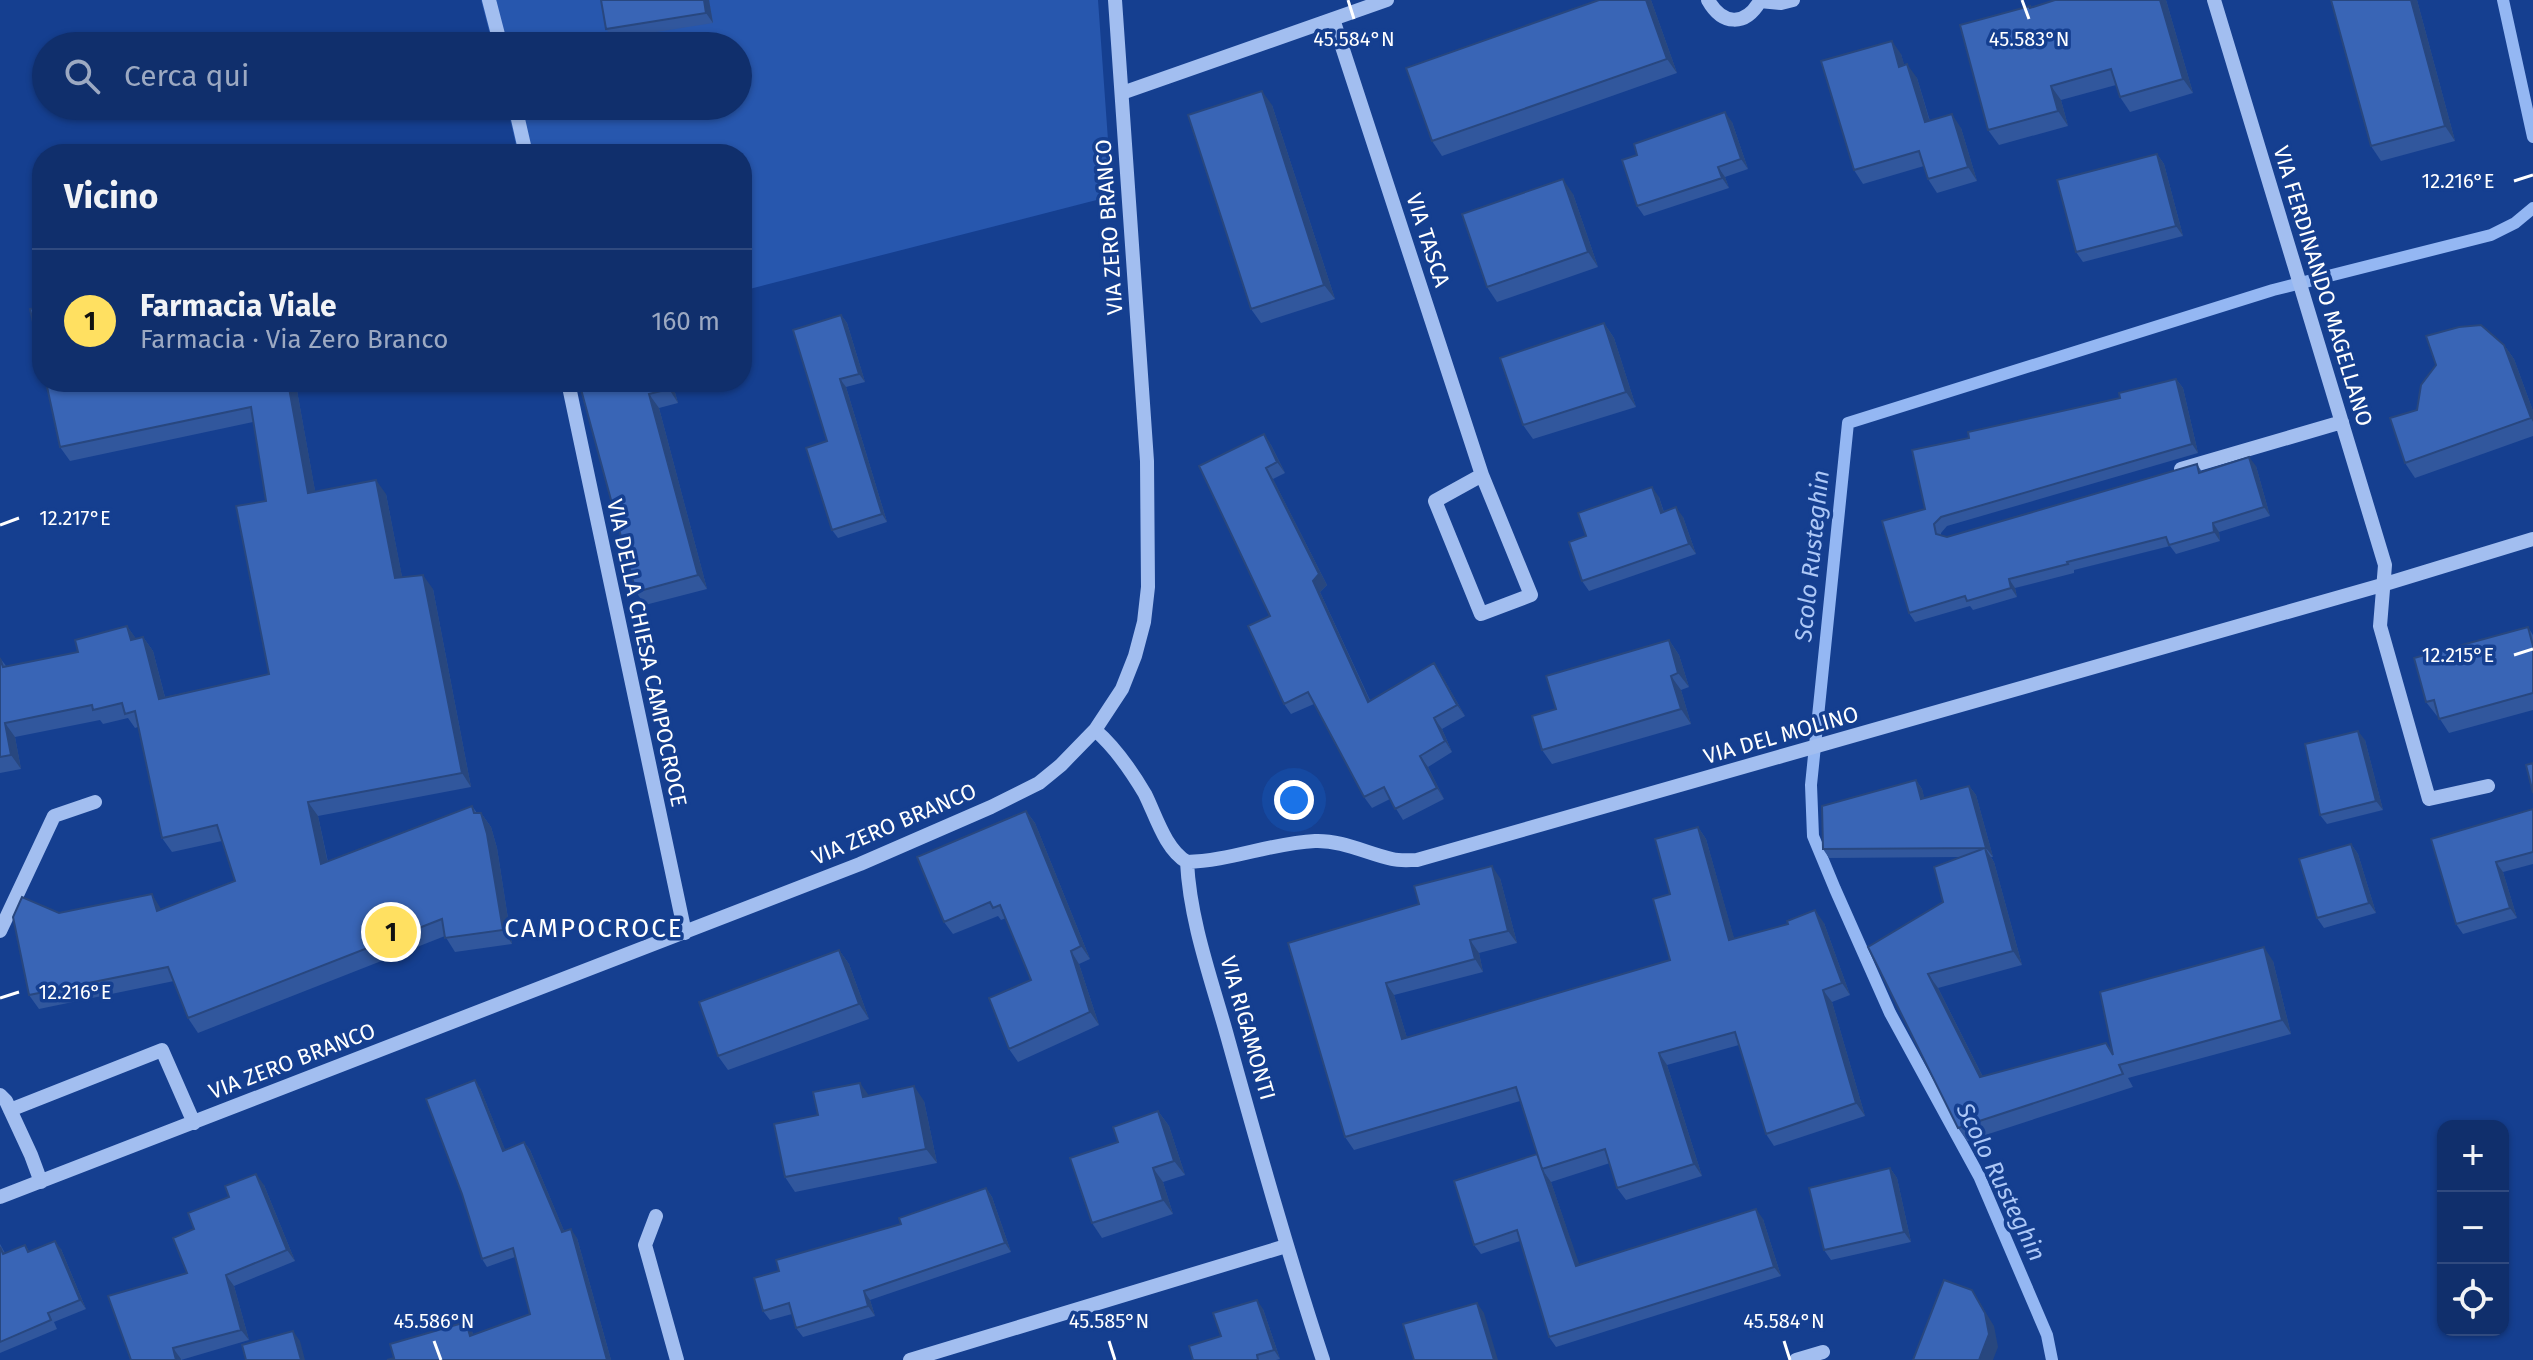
<!DOCTYPE html>
<html lang="it">
<head>
<meta charset="utf-8">
<style>
  :root { --surface:#102f6c; --page:#193772; --text:#f1f3f6; --muted:#9ca9c2; --line:#304a7f; --accent:#ffe061 }
  body { margin:0; font-family:"Fira Sans",sans-serif; background:var(--page); color:var(--text) }
  .controls { position:absolute; right:24px; bottom:24px; display:grid; overflow:hidden; border-radius:16px; box-shadow:0 2px 6px #0004 }
  .controls button { width:72px; height:72px; display:grid; place-items:center; padding:0; border:0; border-bottom:2px solid var(--line); background:var(--surface); color:var(--text); font:40px sans-serif }
  .you { position:absolute; left:1294px; top:800px; width:28px; height:28px; margin:-20px; border:6px solid #fff; border-radius:50%; background:#1a73e8; box-shadow:0 0 0 12px #1a73e833 }
  .badge { display:grid; place-items:center; width:52px; height:52px; border-radius:50%; background:var(--accent); color:#111; font-size:26px; font-weight:700 }
  .pin { position:absolute; translate:-50% -50%; border:4px solid #fff; box-shadow:0 2px 8px #0006 }
  .list { margin:0; padding:0; list-style:none }
  h2 { display:flex; justify-content:space-between; align-items:center; height:104px; margin:0; padding:0 32px; font-size:34px }
  h2 small { font-size:26px; font-weight:400; color:var(--muted) }
  .list li { display:grid; grid-template-columns:52px 1fr auto; gap:24px; align-items:center; box-sizing:border-box; height:144px; padding:0 32px; border-top:2px solid var(--line) }
  .list b { display:block; font-size:30px; white-space:nowrap }
  .list p { margin:0; font-size:26px; white-space:nowrap; color:var(--muted) }
  .list em { font-size:26px; font-style:normal; color:var(--muted) }
  .icon { flex:none; width:44px; height:44px; fill:none; stroke:currentColor; stroke-width:2; stroke-linecap:round; stroke-linejoin:round }
  .map { position:relative; flex:none; width:2533px; height:1360px; overflow:hidden }
  .search { position:absolute; background:var(--surface); box-shadow:0 2px 6px #0004; left:32px; top:32px; width:720px; height:88px; display:flex; align-items:center; gap:20px; box-sizing:border-box; padding:0 28px; border-radius:44px; color:var(--muted); font-size:30px }
  .panel { position:absolute; background:var(--surface); box-shadow:0 2px 6px #0004; left:32px; top:144px; width:720px; height:248px; border-radius:32px }
  .map>svg:first-child { display:block }
</style>
</head>
<body>
<div class="map">
<svg width="2533" height="1360" viewBox="0 0 2533 1360">
  <rect width="100%" height="100%" fill="#153f90"/>
  <path fill="#2757ae" d="M481,0H1098L1112,196L742,291V154H518L507,106H738V46H493Z"/>
  <g fill="none" stroke-linecap="round" stroke-linejoin="round">
    <path stroke="#94b7f3" stroke-width="12" d="M2503,0L2533,137
      M2052,1360L2047,1335L1979,1176L1890,1013L1835,889L1813,836L1811,785L1848,423L2273,290L2491,235L2515,223L2533,208"/>
    <path stroke="#a2bef0" stroke-width="14" d="M489,0L501,46
      M1708,0C1722,25 1745,27 1760,1
      M2214,0L2385,565L2380,626L2429,799L2488,786
      M1760,1L1781,3L1793,0
      M1333,19L1482,475L1531,595L1481,614L1435,501L1482,475
      M1122,93L1387,0
      M515,106L526,154
      M568,382L685,933
      M2181,469L2342,422
      M1095,730C1115,747 1132,772 1145,794C1156,816 1165,849 1187,862
      M1187,862C1230,861 1271,843 1315,841C1342,840 1366,853 1392,859C1400,861 1409,860 1417,860L2382,585L2533,539
      M1187,862C1190,922 1212,981 1228,1039C1258,1147 1288,1254 1323,1360
      M0,931L54,816L95,802
      M0,1095L6,1101L31,1155L41,1182
      M10,1110L162,1050L194,1123
      M0,1197L860,864L991,807L1039,783L1061,765L1095,730L1122,689L1135,656L1144,622L1148,587L1147,461L1115,0
      M656,1216L645,1245L677,1360
      M910,1360L1286,1246
      M1796,1360L1823,1352"/>
  </g>
  <path fill="#31579d" d="M709,0L713,23L613,39L606,29Z
    M1651,0L1677,73L1442,156L1432,141Z
    M2055,0H2166L2193,93L2130,112L2120,97L2116,85L2061,100L2068,126L1999,145L1988,130L2031,7Z
    M2417,0L2455,141L2381,161L2371,146Z
    M1901,54L1904,65L1917,78L1930,121L1961,128L1977,181L1937,193L1928,179L1924,166L1863,184L1854,170Z
    M1272,105L1335,299L1261,323L1251,309Z
    M1732,122L1748,169L1725,177L1729,188L1644,216L1637,206Z
    M2157,154L2164,164L2183,236L2083,262L2076,252Z
    M1573,194L1598,267L1497,302L1487,287Z
    M841,315L847,323L865,382L846,387L887,522L838,538L832,530Z
    M1604,323L1614,338L1636,407L1533,439L1523,425Z
    M2504,345L2514,359L2533,411V436L2415,478L2405,463L2417,410Z
    M2176,379L2183,388L2198,453L1947,526L1941,533V535L1947,537L2197,464L2202,472L2256,466L2270,516L2219,532L2220,541L2176,554L2170,546L2074,570V573L2015,588L2017,597L1973,610L1970,606L1915,622L1909,613L1925,509L1969,438L2120,398Z
    M46,382H312L296,385L315,491L386,494L402,577L433,589L471,787L318,816L328,862L472,806L477,813H481L491,827L497,848L512,944L455,952L445,936L198,1033L188,1018L174,981L39,1009L29,995L59,913L162,909L235,881L222,841L172,852L162,838L138,727L135,728L128,718L103,724L100,720L15,737L21,769L0,773V658L7,667L78,652L127,626L136,639L143,637L153,651L165,697L269,674L266,501L253,422L70,461L60,447Z
    M579,382H672L678,403L659,408L707,589L645,605L636,592Z
    M1264,434L1271,445L1285,473L1273,479L1327,585L1320,592L1370,700L1441,674L1465,716L1442,729L1452,752L1428,767L1444,799L1403,820L1390,799L1372,808L1364,797L1314,704L1291,714L1284,704Z
    M1659,497L1664,512L1683,517L1696,554L1589,591L1582,581L1586,536Z
    M2528,627L2533,635V710L2449,733L2438,716H2437L2426,702Z
    M1669,640L1679,655L1689,687L1681,690L1691,724L1552,764L1542,750L1556,709Z
    M2365,740L2383,810L2327,824L2320,815Z
    M1916,780L1922,789L1924,798L1969,786L1976,795L1993,857H1991L1994,862L2022,965L1938,988L1983,1077L2106,1043L2112,1051L2273,961L2291,1034L2128,1078L2133,1087L1967,1141L1958,1128L1868,947L1943,902L1960,857L1829,858L1823,849Z
    M2533,809V864L2503,872L2517,918L2463,934L2456,924L2431,839Z
    M1026,811L1035,823L1090,959L1079,964L1099,1025L1018,1062L1009,1049L1031,980L1006,918L1001,920L998,916L953,934L944,922Z
    M1698,827L1706,839L1734,939L1824,923L1850,995L1832,1002L1865,1116L1774,1146L1766,1134L1739,1045L1667,1065L1702,1176L1626,1200L1617,1188L1610,1163L1551,1182L1579,1265L1763,1219L1781,1276L1556,1347L1549,1337L1520,1241L1481,1254L1474,1245L1537,1154L1520,1101L1354,1150L1345,1137L1288,943L1419,904L1500,878L1517,943L1479,953L1483,972L1394,995L1407,1038L1670,960V894Z
    M2351,844L2358,854L2376,913L2324,928L2317,918Z
    M839,950L849,964L869,1019L728,1070L718,1056Z
    M480,1088L505,1150L524,1142L530,1150L564,1231L577,1238L611,1360H387L472,1331L473,1335L530,1314L515,1257L487,1267L482,1259Z
    M869,1095L924,1101L937,1163L795,1192L785,1177L818,1115Z
    M1158,1111L1169,1126L1185,1175L1163,1182L1173,1214L1102,1238L1092,1223L1118,1142Z
    M1890,1168L1897,1178L1911,1242L1831,1260L1824,1250Z
    M264,1185L295,1261L234,1286L249,1340L181,1360H131L187,1273L194,1229Z
    M986,1188L992,1197L1011,1252L870,1300L875,1316L803,1337L796,1328L792,1314L770,1320L763,1311L779,1271L901,1224Z
    M0,1244L5,1253L25,1245L29,1251L61,1249L86,1309L54,1322L57,1329L0,1353Z
    M1263,1309L1280,1359L1276,1360H1193L1221,1336Z"/>
  <path fill="#28477f" d="M704,0H709L713,23L706,13Z
    M1646,0H1651L1677,73L1667,59Z
    M2160,0H2166L2193,93L2183,79Z
    M2411,0H2417L2455,141L2445,126Z
    M1892,41L1901,54L1909,80L1899,67Z
    M1907,64L1917,78L1934,136L1925,122Z
    M2051,86L2061,100L2068,126L2058,111Z
    M1262,91L1272,105L1335,299L1324,285Z
    M1725,112L1732,122L1748,169L1741,159Z
    M1952,114L1961,128L1977,181L1968,167Z
    M2157,154L2164,164L2183,236L2176,226Z
    M1718,167L1725,177L1729,188L1722,178Z
    M1563,179L1573,194L1598,267L1588,252Z
    M841,315L847,323L865,382L859,374Z
    M1604,323L1614,338L1636,407L1626,392Z
    M2504,345L2514,359L2533,411V422L2531,418Z
    M840,379L846,387L887,522L882,514Z
    M2176,379L2183,388L2198,453L2192,444Z
    M288,382H294L296,385L318,507L308,493Z
    M667,382H672L678,403L669,389Z
    M649,394L659,408L707,589L698,575Z
    M1264,434L1271,445L1285,473L1277,462Z
    M2249,457L2256,466L2270,516L2264,507Z
    M1266,468L1273,479L1327,585L1320,592L1375,712L1368,702L1313,581Z
    M376,480L386,494L405,592L395,578Z
    M1652,487L1659,497L1667,523L1661,513Z
    M1676,507L1683,517L1696,554L1689,544Z
    M2213,523L2219,532L2220,541L2214,532Z
    M423,575L433,589L471,787L462,773Z
    M2009,579L2015,588L2017,597L2011,588Z
    M127,626L137,640H131Z
    M143,637L153,651L169,713L159,699Z
    M1669,640L1679,655L1689,687L1678,673Z
    M1434,663L1441,674L1465,716L1457,705Z
    M1671,676L1681,690L1691,724L1681,709Z
    M1434,718L1442,729L1452,752L1445,741Z
    M5,723L15,737L21,769L11,755Z
    M2358,731L2365,740L2383,810L2376,801Z
    M1420,756L1428,767L1444,799L1437,788Z
    M1916,780L1922,789L1927,808L1921,799Z
    M1969,786L1976,795L1993,857L1986,848Z
    M308,802L318,816L331,878L321,864Z
    M1026,811L1035,823L1090,959L1081,946Z
    M481,813L491,827L497,848L512,944L503,930Z
    M1698,827L1706,839L1738,952L1729,940Z
    M2351,844L2358,854L2376,913L2369,903Z
    M1985,848L1994,862L2022,965L2013,951Z
    M2496,862L2503,872L2517,918L2510,908Z
    M1492,866L1500,878L1517,943L1508,931Z
    M152,894L161,909L167,926L157,911Z
    M1815,910L1824,923L1850,995L1842,983Z
    M1470,940L1479,953L1483,972L1475,959Z
    M2264,947L2273,961L2291,1034L2282,1020Z
    M839,950L849,964L869,1019L859,1004Z
    M1071,951L1079,964L1099,1025L1090,1012Z
    M1928,974L1938,988L1990,1091L1980,1077Z
    M1386,983L1394,995L1411,1051L1402,1039Z
    M1823,990L1832,1002L1865,1116L1856,1103Z
    M1659,1053L1667,1065L1702,1176L1694,1164Z
    M475,1080L480,1088L509,1159L503,1151Z
    M860,1083L870,1097H863Z
    M914,1086L924,1101L937,1163L926,1149Z
    M1158,1111L1169,1126L1185,1175L1174,1161Z
    M524,1142L530,1150L568,1240L562,1232Z
    M1153,1168L1163,1182L1173,1214L1163,1200Z
    M1890,1168L1897,1178L1911,1242L1904,1232Z
    M1544,1172L1551,1182L1583,1275L1576,1266Z
    M256,1174L264,1185L295,1261L287,1250Z
    M986,1188L992,1197L1011,1252L1005,1243Z
    M1756,1209L1763,1219L1781,1276L1774,1267Z
    M571,1229L577,1238L611,1360H607Z
    M55,1241L61,1249L86,1309L80,1300Z
    M226,1275L234,1286L249,1340L241,1330Z
    M1972,1290L1994,1326L1998,1347L1993,1360H1979Z
    M864,1291L870,1300L875,1316L868,1306Z
    M1257,1300L1263,1309L1280,1359L1274,1350Z
    M1477,1303L1484,1313L1498,1360H1494Z
    M466,1322L472,1331L475,1344L470,1336Z
    M293,1331L300,1341L305,1360H301Z
    M173,1348L181,1359V1360H176Z"/>
  <path fill="#3965b6" stroke="#28477f" stroke-width="2" d="M601,0H704L706,13L606,29Z
    M1599,0H1646L1667,59L1432,141L1406,68Z
    M2055,0H2160L2183,79L2120,97L2111,69L2051,86L2058,111L1988,130L1960,25L2030,6V8Z
    M2331,0H2411L2445,126L2371,146Z
    M1892,41L1899,67L1907,64L1925,122L1952,114L1968,167L1928,179L1919,151L1854,170L1821,61Z
    M1262,91L1324,285L1251,309L1188,115Z
    M1725,112L1741,159L1718,167L1722,178L1637,206L1622,160L1637,155L1634,144Z
    M2157,154L2176,226L2076,252L2057,180Z
    M1563,179L1588,252L1487,287L1462,214Z
    M42,307V362L30,309Z
    M841,315L859,374L840,379L882,514L832,530L806,448L827,441L793,330Z
    M1604,323L1626,392L1523,425L1500,358Z
    M2481,325L2504,345L2531,418L2405,463L2390,418L2417,410L2421,385L2436,365L2426,336L2459,327Z
    M2176,379L2192,444L1941,517L1934,524L1936,534L1947,537L2197,464L2199,473L2249,457L2264,507L2213,523L2214,532L2169,545L2166,537L2067,562L2068,564L2009,579L2011,588L1967,601L1965,596L1909,613L1882,521L1925,509L1912,450L1969,438L1968,432L2120,398L2119,393Z
    M46,382H288L308,493L376,480L395,578L423,575L462,773L308,802L321,864L472,806L474,813H481L487,834L503,930L445,938L442,919L188,1018L168,967L29,995L13,917L22,897L59,913L152,894L157,911L235,881L217,825L162,838L135,711L125,714L122,703L93,710L92,705L5,723L11,755L0,757V658L3,667L78,652L75,640L127,626L131,640L143,637L159,699L269,674L236,506L266,501L251,407L60,447Z
    M579,382H667L669,389L649,394L698,575L636,592Z
    M1264,434L1277,462L1266,468L1319,574L1313,581L1368,702L1434,663L1457,705L1434,718L1445,741L1420,756L1437,788L1395,809L1384,787L1364,797L1308,692L1284,704L1248,626L1270,616L1199,466Z
    M1652,487L1661,513L1676,507L1689,544L1582,581L1569,542L1586,536L1578,513Z
    M2528,627L2533,646V693L2439,719L2434,700L2426,702L2414,658Z
    M1669,640L1678,673L1671,676L1681,709L1542,750L1532,716L1556,709L1546,676Z
    M2358,731L2376,801L2320,815L2305,744Z
    M2533,763V793L2526,765Z
    M1916,780L1921,799L1969,786L1986,848L1823,849L1822,806Z
    M2533,809V852L2496,862L2510,908L2456,924L2431,839Z
    M1026,811L1081,946L1071,951L1090,1012L1009,1049L989,998L1031,980L1000,905L993,908L990,902L944,922L917,857Z
    M1698,827L1729,940L1788,924L1787,921L1815,910L1842,983L1823,990L1856,1103L1766,1134L1735,1032L1659,1053L1694,1164L1617,1188L1605,1149L1542,1169L1516,1087L1345,1137L1288,943L1419,904L1414,886L1492,866L1508,931L1470,940L1475,959L1386,983L1402,1039L1670,960L1653,899L1670,894L1655,839Z
    M2351,844L2369,903L2317,918L2299,859Z
    M1985,848L2013,951L1928,974L1980,1077L2106,1043L2113,1055L2100,992L2264,947L2282,1020L2119,1065L2123,1074L1958,1128L1868,947L1943,902L1934,867Z
    M839,950L859,1004L718,1056L699,1002Z
    M475,1080L503,1151L524,1142L562,1232L571,1229L607,1360H387L394,1358L390,1344L466,1322L470,1336L530,1314L513,1248L482,1259L462,1194L426,1099Z
    M860,1083L863,1097L914,1086L926,1149L785,1177L774,1124L818,1115L813,1092Z
    M1158,1111L1174,1161L1153,1168L1163,1200L1092,1223L1070,1158L1118,1142L1113,1127Z
    M1537,1154L1576,1266L1756,1209L1774,1267L1549,1337L1517,1230L1474,1245L1454,1181Z
    M1890,1168L1904,1232L1824,1250L1809,1188Z
    M256,1174L287,1250L226,1275L241,1330L173,1348L176,1360H131L108,1296L187,1273L173,1238L194,1229L188,1213L229,1197L225,1186Z
    M986,1188L1005,1243L864,1291L868,1306L796,1328L789,1303L763,1311L754,1278L779,1271L776,1260L901,1224L899,1218Z
    M55,1241L80,1300L48,1313L51,1320L0,1342V1247L3,1254L25,1245L28,1252Z
    M1944,1280L1972,1290L1985,1313L1989,1334L1979,1360H1913Z
    M1257,1300L1274,1350L1257,1355L1258,1360H1193L1189,1346L1221,1336L1213,1313Z
    M1477,1303L1494,1360H1414L1403,1324Z
    M293,1331L301,1360H246L242,1345Z"/>
  <path fill="none" stroke="#fff" stroke-width="3" d="M1348,0L1354,19M2022,0L2029,19M2514,181L2533,175M0,525L19,518M2514,655L2533,649M0,998L19,992M434,1341L441,1360M1109,1341L1115,1360M1784,1341L1790,1360"/>
  <g text-anchor="middle" dominant-baseline="central" stroke-width="7" stroke-linejoin="round" paint-order="stroke">
    <g font-size="22" fill="#fff" stroke="#153f90">
      <text transform="translate(1109 227) rotate(-94)">VIA ZERO BRANCO</text>
      <text transform="translate(1428 240) rotate(72)">VIA TASCA</text>
      <text transform="translate(2323 286) rotate(73)">VIA FERDINANDO MAGELLANO</text>
      <text transform="translate(647 653) rotate(78)">VIA DELLA CHIESA CAMPOCROCE</text>
      <text transform="translate(1781 735) rotate(-16)">VIA DEL MOLINO</text>
      <text transform="translate(894 824) rotate(-23)">VIA ZERO BRANCO</text>
      <text transform="translate(1248 1028) rotate(74)">VIA RIGAMONTI</text>
      <text transform="translate(292 1061) rotate(-21)">VIA ZERO BRANCO</text>
    </g>
    <g font-size="24" font-style="italic" fill="#adc8f7" stroke="#153f90">
      <text transform="translate(1812 556) rotate(-84)">Scolo Rusteghin</text>
      <text transform="translate(2001 1182) rotate(64)">Scolo Rusteghin</text>
    </g>
    <g font-size="26" letter-spacing="2" fill="#fff" stroke="#153f90">
      <text x="594" y="928">CAMPOCROCE</text>
    </g>
  </g>
  <g font-size="20" text-anchor="middle" fill="#fff" stroke="#153f90" stroke-width="7" stroke-linejoin="round" paint-order="stroke">
    <text x="1354" y="46">45.584°N</text>
    <text x="2029" y="46">45.583°N</text>
    <text x="2458" y="188">12.216°E</text>
    <text x="75" y="525">12.217°E</text>
    <text x="2458" y="662">12.215°E</text>
    <text x="75" y="999">12.216°E</text>
    <text x="434" y="1328">45.586°N</text>
    <text x="1109" y="1328">45.585°N</text>
    <text x="1784" y="1328">45.584°N</text>
  </g>
</svg>
<div class="controls">
<button>+</button>
<button>−</button>
<button><svg class="icon" aria-label="locate" viewBox="0 0 24 24"><circle cx="12" cy="12" r="6"/><path d="M12 2v4M12 18v4M2 12h4M18 12h4"/></svg></button>
</div>
<div class="you"></div>
<div class="pin badge" style="left:391px;top:932px">1</div>
<div class="search"><svg class="icon" aria-label="search" viewBox="0 0 24 24"><circle cx="10" cy="10" r="6"/><path d="M15 15l6 6"/></svg>Cerca qui</div>
<section class="panel">
<h2>Vicino<small></small></h2>
<ul class="list">
<li><span class="badge">1</span><div><b>Farmacia Viale</b><p>Farmacia · Via Zero Branco</p></div><em>160 m</em></li>
</ul>
</section>
</div>
</body>
</html>
